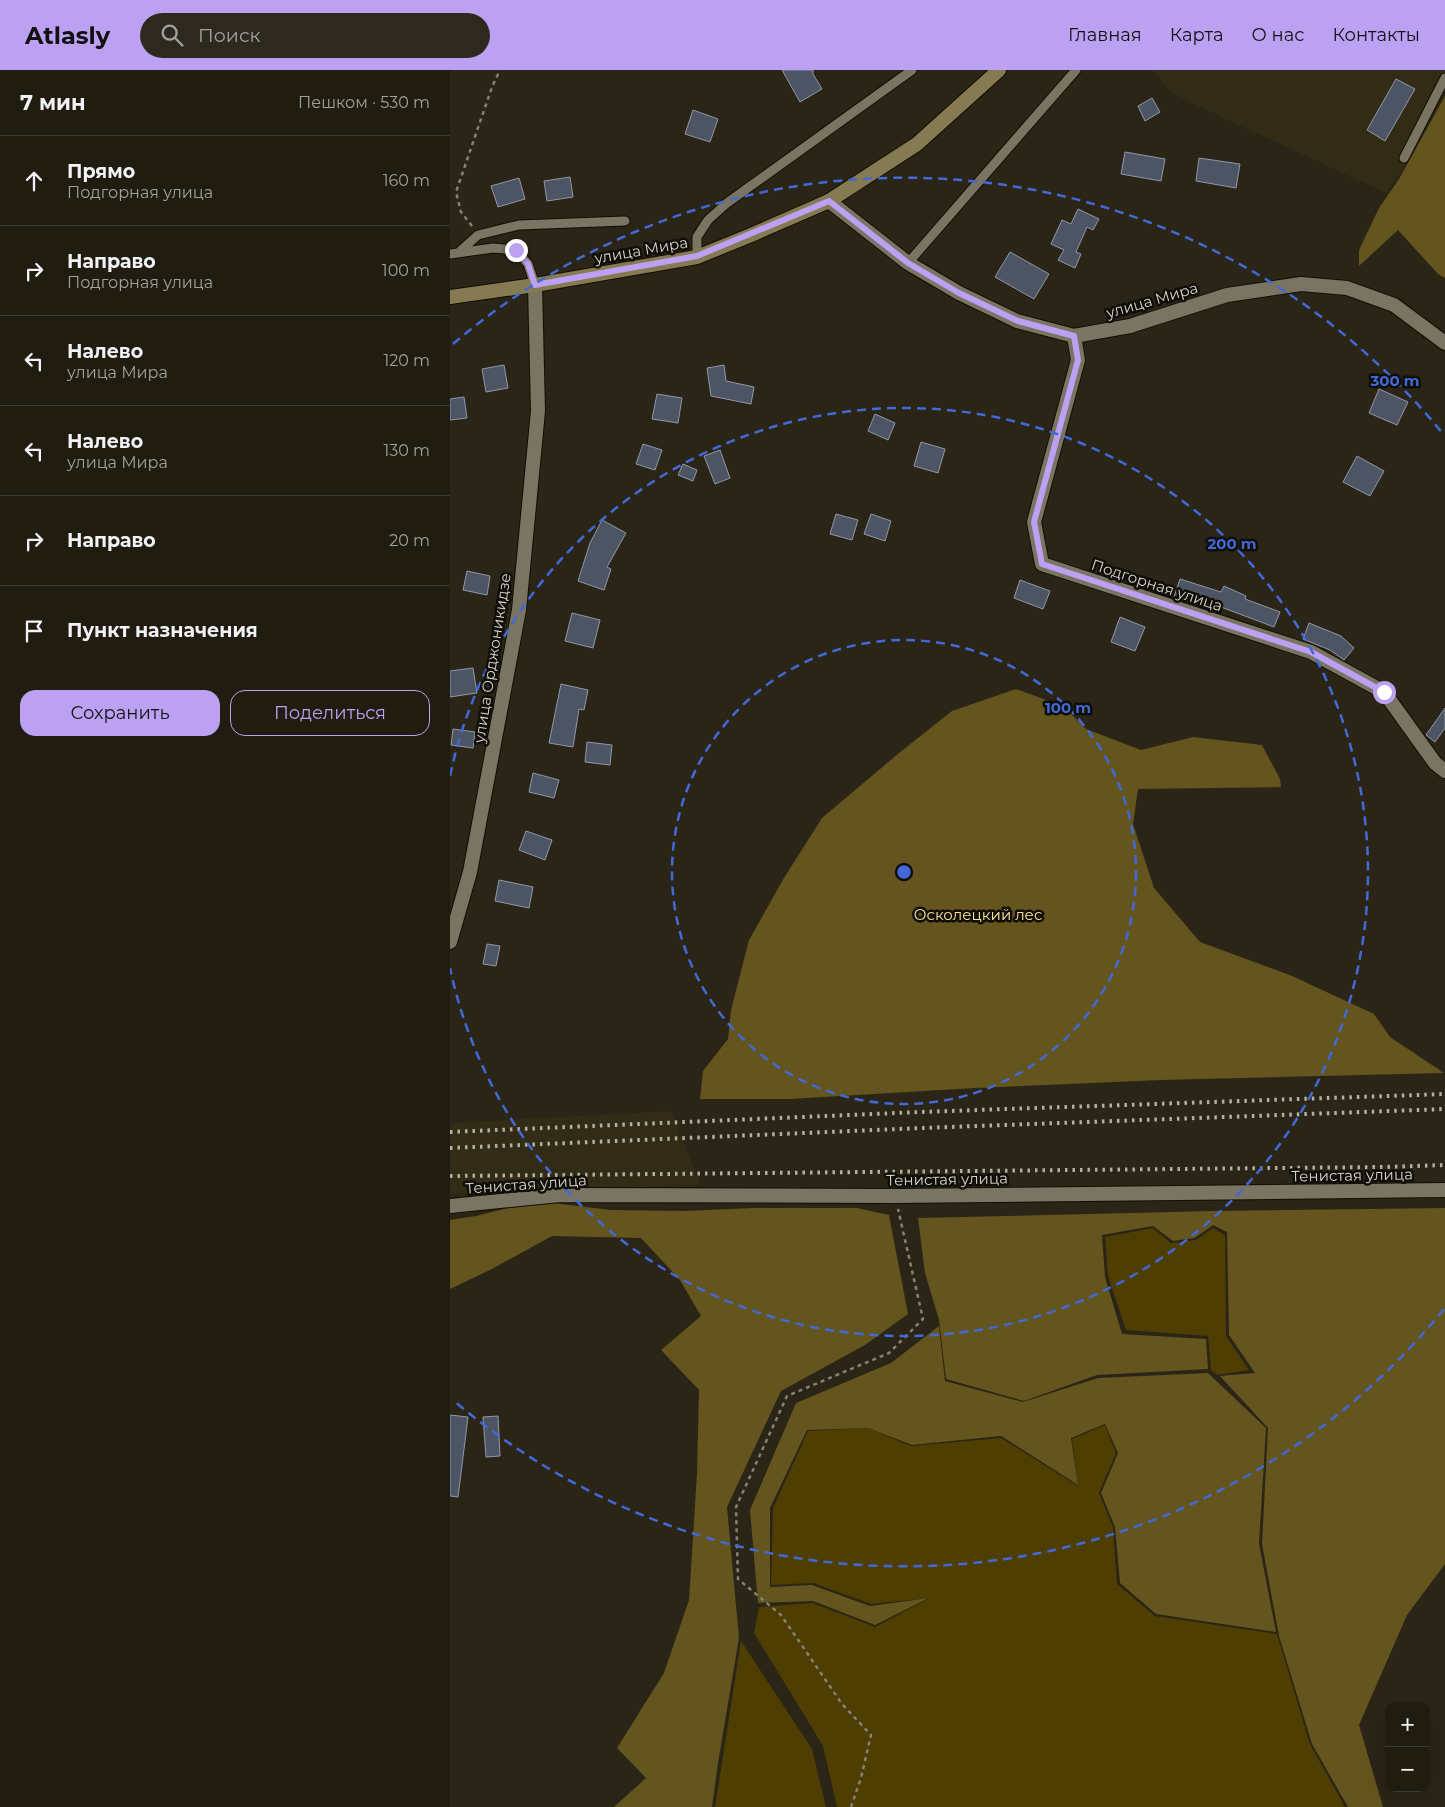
<!DOCTYPE html>
<html lang="ru">
<head>
<meta charset="utf-8">
<style>
  :root { --surface:#201c10; --page:#2d291e; --text:#f1f3f6; --muted:#a2a19f; --line:#3d3a30; --accent:#bca0f2 }
  body { margin:0; font-family:Montserrat,sans-serif; background:var(--page); color:var(--text) }
  .controls { position:absolute; right:15px; bottom:15px; display:grid; overflow:hidden; border-radius:10px; box-shadow:0 5px 20px #0002 }
  .controls button { width:45px; height:45px; display:grid; place-items:center; padding:0; border:0; border-bottom:1px solid var(--line); background:var(--surface); color:var(--text); font:25px sans-serif }
  .stop { position:absolute; width:15px; height:15px; margin:-11px; border:4px solid #bca0f2; border-radius:50%; background:#fff }
  .stop.end { background:#bca0f2; border-color:#fff; box-shadow:0 1px 5px #0008 }
  .list { margin:0; padding:0; list-style:none }
  h2 { display:flex; justify-content:space-between; align-items:center; height:65px; margin:0; padding:0 20px; font-size:21px }
  h2 small { font-size:16px; font-weight:400; color:var(--muted) }
  .list li { display:grid; grid-template-columns:32px 1fr auto; gap:15px; align-items:center; box-sizing:border-box; height:90px; padding:0 20px; border-top:1px solid var(--line) }
  .list b { display:block; font-size:19px; white-space:nowrap }
  .list p { margin:0; font-size:16px; white-space:nowrap; color:var(--muted) }
  .list em { font-size:16px; font-style:normal; color:var(--muted) }
  .actions { display:flex; gap:10px; padding:15px 20px }
  .actions a { flex:1; padding:11px 0; border:1px solid var(--accent); border-radius:15px; text-align:center; font-size:18px; color:var(--accent) }
  .actions .main { background:var(--accent); color:#111 }
  .icon { flex:none; width:28px; height:28px; fill:none; stroke:currentColor; stroke-width:2; stroke-linecap:round; stroke-linejoin:round }
  .map { position:relative; flex:none; width:995px; height:1737px; overflow:hidden }
  header { display:flex; align-items:center; gap:30px; box-sizing:border-box; height:70px; padding:0 25px; background:var(--accent); color:#111 }
  header strong { font-size:24px }
  nav { display:flex; gap:28px; margin-inline-start:auto; font-size:18px }
  .search { width:350px; height:45px; background:var(--page); display:flex; align-items:center; gap:12px; box-sizing:border-box; padding:0 18px; border-radius:28px; color:var(--muted); font-size:19px }
  main { display:flex }
  aside { flex:1; background:var(--surface) }
  .map>svg:first-child { display:block }
</style>
</head>
<body>
<header>
<strong>Atlasly</strong>
<div class="search"><svg class="icon" aria-label="search" viewBox="0 0 24 24"><circle cx="10" cy="10" r="6"/><path d="M15 15l6 6"/></svg>Поиск</div>
<nav><a>Главная</a><a>Карта</a><a>О нас</a><a>Контакты</a></nav>
</header>
<main>
<aside>
<h2>7 мин<small>Пешком · 530 m</small></h2>
<ul class="list">
<li><svg class="icon" aria-label="ahead" viewBox="0 0 24 24"><path d="M12 20V5M6 11l6-6 6 6"/></svg><div><b>Прямо</b><p>Подгорная улица</p></div><em>160 m</em></li>
<li><svg class="icon" aria-label="right" viewBox="0 0 24 24"><path d="M7 20v-9h11M14 6l5 5-5 5"/></svg><div><b>Направо</b><p>Подгорная улица</p></div><em>100 m</em></li>
<li><svg class="icon" aria-label="left" viewBox="0 0 24 24"><path d="M17 20v-9H6M10 6l-5 5 5 5"/></svg><div><b>Налево</b><p>улица Мира</p></div><em>120 m</em></li>
<li><svg class="icon" aria-label="left" viewBox="0 0 24 24"><path d="M17 20v-9H6M10 6l-5 5 5 5"/></svg><div><b>Налево</b><p>улица Мира</p></div><em>130 m</em></li>
<li><svg class="icon" aria-label="right" viewBox="0 0 24 24"><path d="M7 20v-9h11M14 6l5 5-5 5"/></svg><div><b>Направо</b></div><em>20 m</em></li>
<li><svg class="icon" aria-label="arrive" viewBox="0 0 24 24"><path d="M6 21V4h12l-3 4 3 4H6"/></svg><div><b>Пункт назначения</b></div></li>
</ul>
<div class="actions"><a class="main">Сохранить</a><a>Поделиться</a></div>
</aside>
<div class="map">
<svg width="995" height="1737" viewBox="0 0 995 1737">
  <rect width="100%" height="100%" fill="#2a2516"/>
  <path fill="#322b15" d="M704,0H995V19L952,100L936,123L737,31L718,19L703,1Z
    M221,1041L251,1115L0,1124V1053Z"/>
  <path fill="#4e3e02" d="M703,1158L721,1173L746,1170L763,1158L775,1165L776,1266L799,1300L767,1305L761,1300L758,1266L676,1260L658,1206L655,1167Z
    M655,1355L666,1383L649,1423L663,1457L667,1514L705,1546L827,1564L860,1674L895,1737H387L373,1676L304,1563L309,1537L363,1533L425,1557L480,1528L421,1534L363,1513L321,1515L323,1438L358,1361L418,1358L461,1376L551,1368L628,1416L622,1369Z
    M291,1571L362,1679L376,1737H265Z"/>
  <path fill="#64541d" d="M995,26V208L988,204L948,160L909,196V180L929,138L949,109Z
    M566,619L613,636L636,659L691,680L743,667L812,675L830,709L831,717L688,719L683,754L704,818L750,872L842,906L924,944L940,967L994,1003L711,1010L525,1018L340,1029H250L253,1001L278,969L281,940L299,870L334,808L372,748L449,683L502,641Z
    M86,1131L161,1140L235,1141L302,1138H407L439,1145L458,1244L415,1275L331,1321L277,1437L289,1568L268,1693L262,1737H164L196,1708L167,1678L214,1603L239,1530L247,1403L249,1320L211,1280L251,1246L230,1210L191,1168L102,1166L42,1199L0,1219V1150L26,1146Z
    M995,1138V1494L957,1545L909,1655L933,1737H898L862,1674L829,1566L812,1474L818,1358L770,1306L805,1303L779,1265L777,1162L763,1155L745,1168L723,1171L703,1156L652,1165L655,1207L672,1264L756,1269L758,1299L647,1305L574,1331L496,1309L489,1250L475,1203L468,1148L763,1141Z
    M489,1256L495,1311L573,1332L648,1308L758,1303L816,1358L809,1474L826,1562L706,1544L670,1513L665,1457L651,1423L668,1383L655,1354L621,1368L628,1415L551,1366L462,1375L418,1358L357,1360L320,1438V1517L362,1515L420,1536L479,1528L425,1555L363,1531L308,1533L300,1440L346,1333L441,1293Z"/>
  <path fill="#4d5464" stroke="#9098a9" d="M332,0H363V4L372,19L350,32Z
    M946,9L965,19L935,71L917,60Z
    M702,28L710,42L695,51L688,36Z
    M243,40L268,49L260,72L235,64Z
    M675,82L715,89L711,111L671,104Z
    M749,88L790,94L786,118L746,111Z
    M120,107L123,127L97,131L94,111Z
    M69,108L75,129L48,137L41,116Z
    M628,139L649,149L643,160L637,157L626,182L631,184L625,198L608,190L614,180L601,174L612,150L621,154Z
    M560,182L599,204L584,229L545,207Z
    M54,295L58,318L36,322L32,299Z
    M274,295L276,311L304,317L301,334L261,326L257,298Z
    M929,319L958,332L947,355L919,343Z
    M207,324L232,328L228,353L202,349Z
    M14,327L17,348L0,350V329Z
    M425,344L445,353L438,370L418,361Z
    M471,372L495,379L488,403L464,396Z
    M193,374L212,380L205,400L186,394Z
    M270,380L280,408L265,414L254,386Z
    M907,386L934,401L920,426L893,412Z
    M233,394L247,400L243,411L228,405Z
    M386,444L408,450L402,470L380,464Z
    M421,444L441,451L435,471L414,464Z
    M152,450L176,463L157,497L161,499L154,520L128,511L140,473Z
    M17,501L40,506L37,525L13,520Z
    M730,509L771,522L774,516L796,526L795,529L830,542L824,557L747,528L745,534L724,527Z
    M570,510L600,521L593,539L564,528Z
    M122,543L150,550L143,578L115,571Z
    M670,547L695,557L685,581L661,572Z
    M859,553L891,566L904,578L894,590L880,580L853,569Z
    M23,598L27,623L0,627V601Z
    M111,614L138,620L134,640L129,639L123,677L99,673Z
    M995,638V658L985,672L976,665Z
    M3,659L25,662L23,678L1,675Z
    M137,672L162,675L160,695L135,692Z
    M83,703L109,710L104,728L79,722Z
    M76,761L102,770L95,790L69,780Z
    M49,810L83,817L79,838L45,831Z
    M37,874L50,876L46,896L33,894Z
    M0,1345L18,1347L8,1427L0,1426Z
    M48,1346L50,1386L36,1387L33,1347Z"/>
  <g fill="none" stroke-linecap="round" stroke-linejoin="round">
    <defs>
      <path id="service" d="M954,88L995,8
        M8,183L28,165L69,155L175,151
        M0,184L43,178L66,180L78,194L85,215
        M247,187V167L258,150L277,133L462,0
        M458,193L626,0"/>
      <path id="minor" d="M379,131L458,193L509,223L567,251L624,266L680,256L777,225L851,214L897,218L944,235L995,273
        M624,266L628,290L584,452L592,494L861,582L934,622L985,693L995,701
        M0,872L20,802L69,540L88,341L85,215
        M0,1136L110,1125L444,1126L995,1120"/>
      <path id="secondary" d="M0,227L85,215L247,187L301,165L379,131L467,74L549,0"/>
    </defs>
    <use href="#service" stroke="#120e02" stroke-width="11"/>
    <use href="#minor" stroke="#120e02" stroke-width="16"/>
    <use href="#secondary" stroke="#120e02" stroke-width="16"/>
    <path stroke="#858175" stroke-width="2.5" stroke-dasharray="4 4" stroke-linecap="butt" d="M22,156L11,142L6,122L42,17L50,0
      M401,1737L411,1708L421,1665L392,1634L331,1545L288,1509L286,1437L337,1326L439,1283L473,1249L448,1139"/>
    <use href="#service" stroke="#7a7463" stroke-width="9"/>
    <use href="#minor" stroke="#7a7463" stroke-width="14"/>
    <use href="#secondary" stroke="#867a52" stroke-width="14"/>
    <path stroke="#b3b0a6" stroke-width="4" stroke-dasharray="2.5 5" stroke-linecap="butt" d="M0,1062L470,1042L995,1024
      M0,1078L472,1058L995,1039
      M0,1106L934,1097L995,1095"/>
  </g>
  <g fill="none" stroke-linecap="round" stroke-linejoin="round">
    <path stroke="#bca0f2" stroke-width="6" d="M66,180L78,194L85,215L247,186L379,131L458,193L509,223L568,251L624,266L628,290L584,452L592,494L861,582L934,622"/>
  </g>
  <g fill="none" stroke="#4269d5" stroke-width="2.5" stroke-dasharray="9 6">
    <circle cx="454" cy="802" r="232"/>
    <path d="M0 706A464 464 0 1 1 0 898"/>
    <path d="M994 1239A695 695 0 0 1 3 1330M3 274A695 695 0 0 1 994 365"/>
  </g>
  <g text-anchor="middle" dominant-baseline="central" stroke-width="5" stroke-linejoin="round" paint-order="stroke">
    <g font-size="15" fill="#d6d3ca" stroke="#100e08">
      <text transform="translate(191 180) rotate(-10)">улица Мира</text>
      <text transform="translate(702 230) rotate(-16)">улица Мира</text>
      <text transform="translate(707 515) rotate(18)">Подгорная улица</text>
      <text transform="translate(42 588) rotate(-81)">улица Орджоникидзе</text>
      <text transform="translate(902 1105) rotate(-1)">Тенистая улица</text>
      <text transform="translate(497 1109) rotate(-1)">Тенистая улица</text>
      <text transform="translate(76 1114) rotate(-4)">Тенистая улица</text>
    </g>
    <g font-size="15" fill="#fbe295" stroke="#100e08">
      <text x="528" y="844">Осколецкий лес</text>
    </g>
  </g>
  <circle cx="454" cy="802" r="8" fill="#4269d5" stroke="#100e08" stroke-width="2.5"/>
  <g font-size="15" text-anchor="middle" font-weight="bold" fill="#4269d5" stroke="#100e08" stroke-width="5" stroke-linejoin="round" paint-order="stroke">
    <text x="945" y="316">300 m</text>
    <text x="782" y="479">200 m</text>
    <text x="618" y="643">100 m</text>
  </g>
</svg>
<div class="controls">
<button>+</button>
<button>−</button>
</div>
<div class="stop" style="left:934px;top:622px"></div>
<div class="stop end" style="left:66px;top:180px"></div>
</div>
</main>
</body>
</html>
